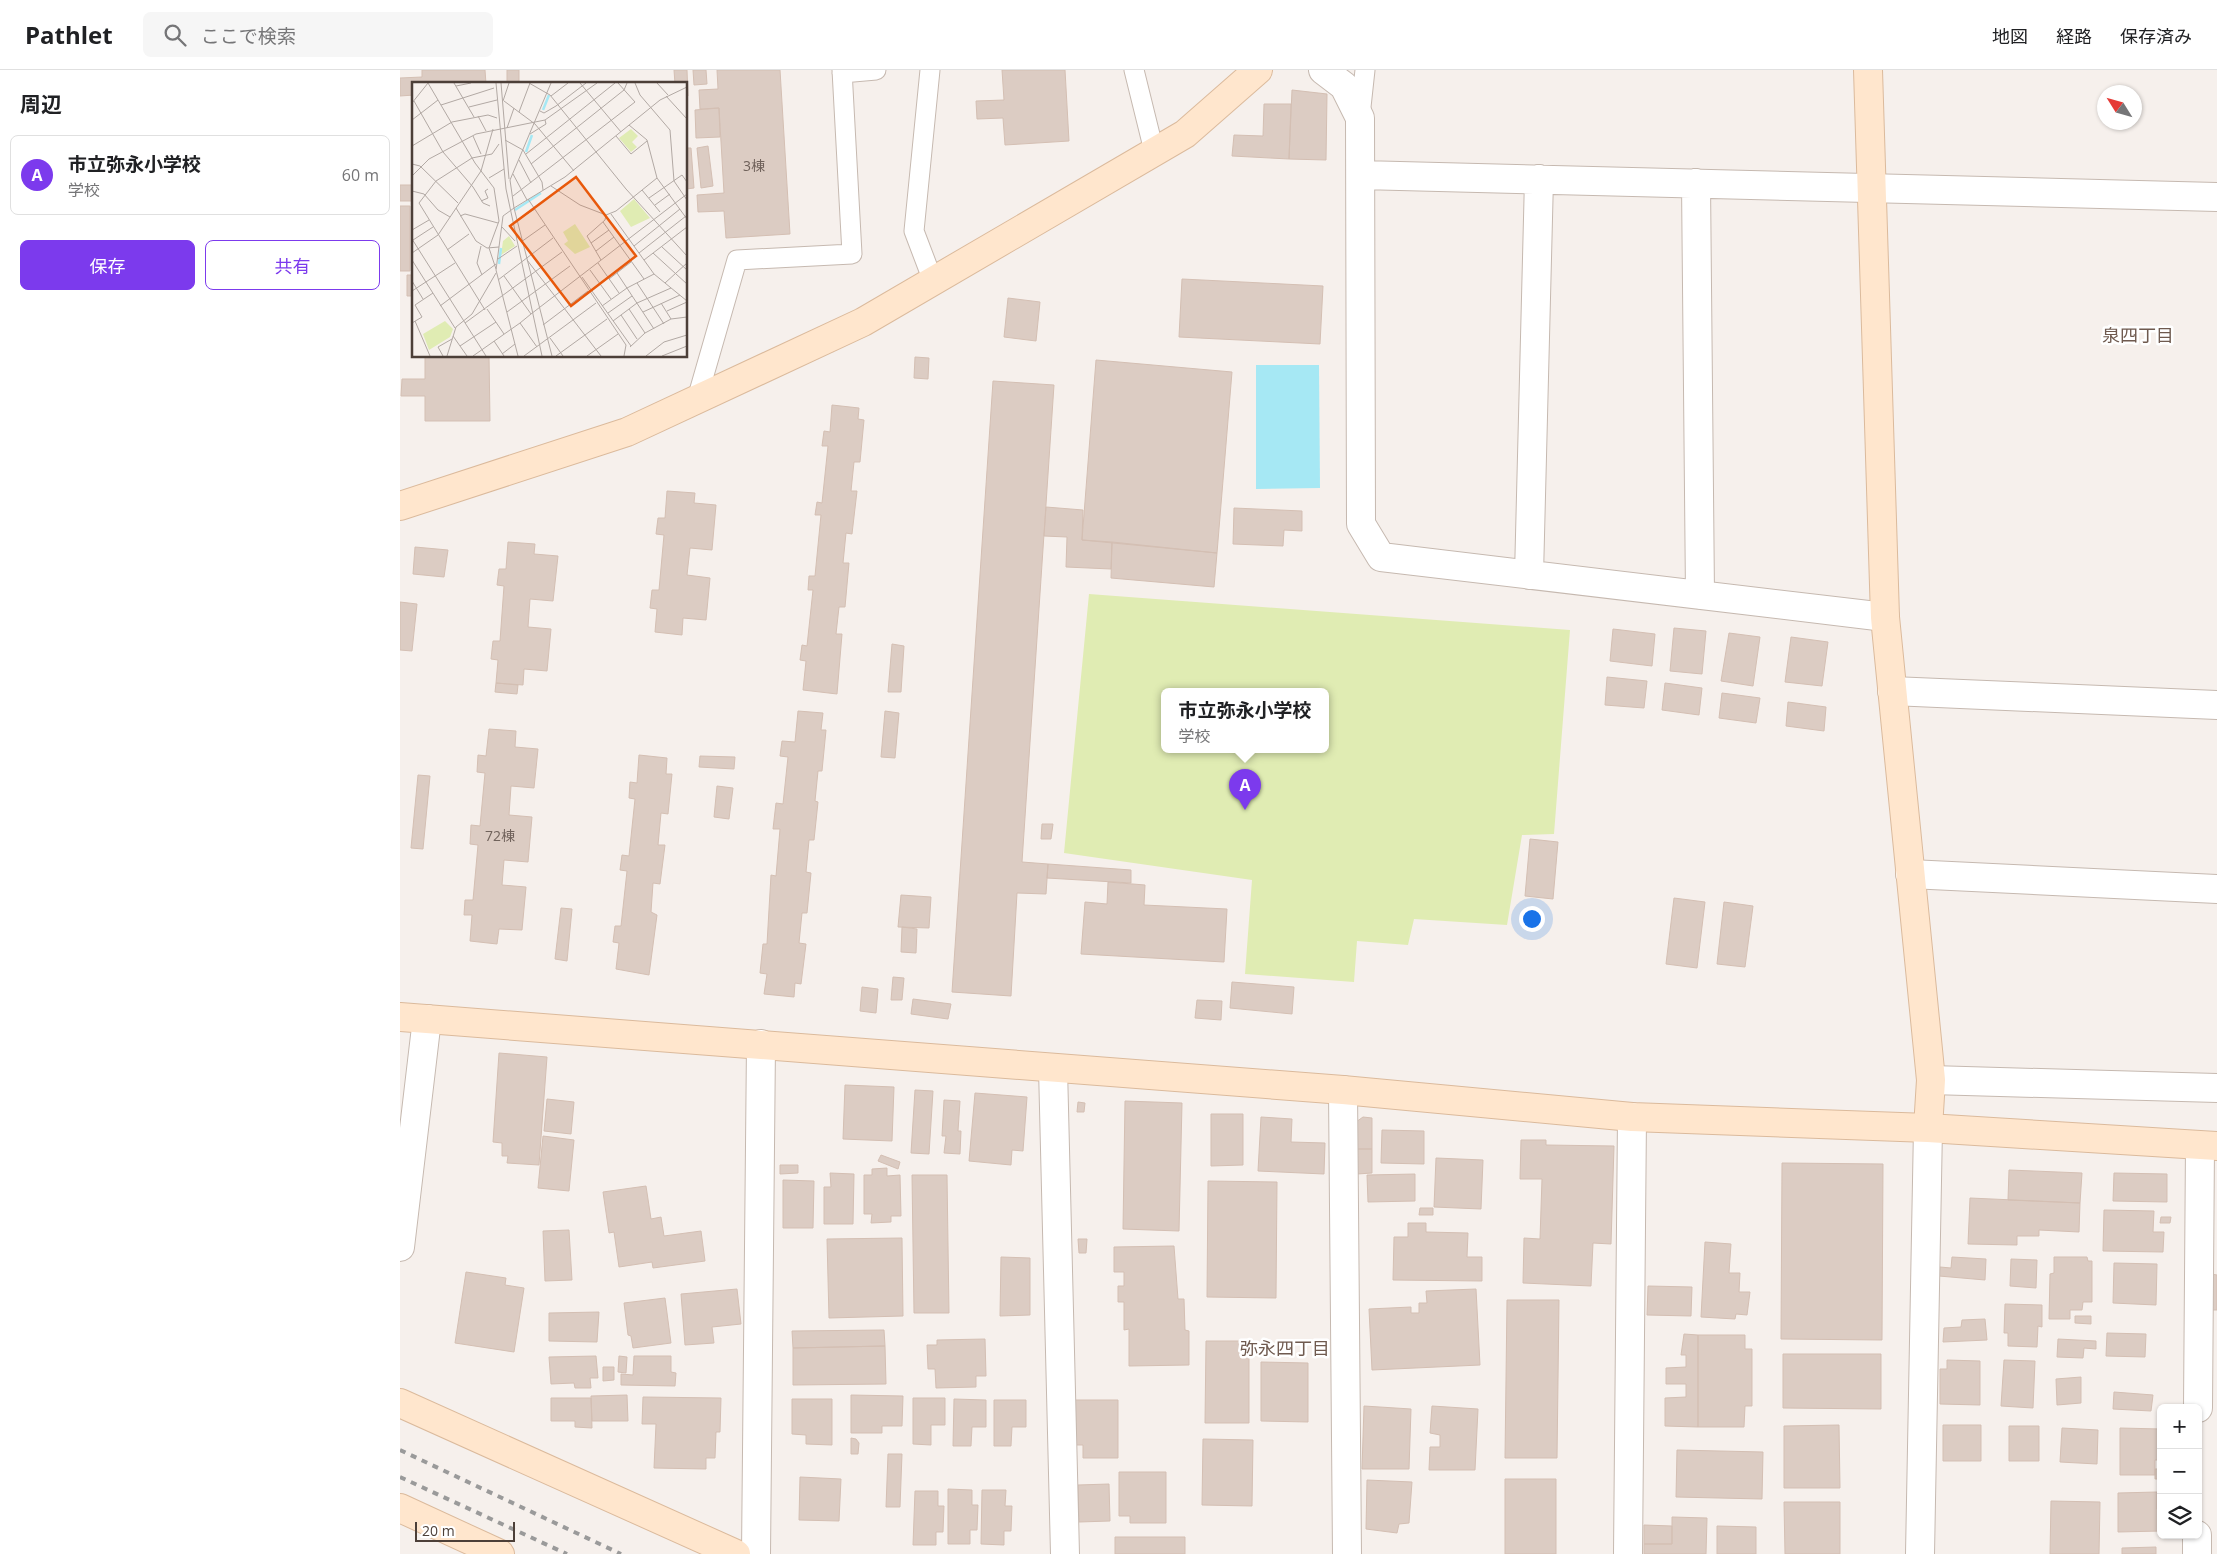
<!DOCTYPE html>
<html lang="ja">
<head>
<meta charset="utf-8">
<style>
  :root { --surface:#fff; --page:#f6f6f6; --text:#202124; --muted:#757577; --line:#e0e0e0; --accent:#7c3aed }
  body { margin:0; font-family:"Open Sans","Noto Sans JP",sans-serif; background:var(--page); color:var(--text) }
  .controls { position:absolute; right:15px; bottom:15px; display:grid; overflow:hidden; border-radius:8px; box-shadow:0 1px 4px #0004 }
  .controls button { width:45px; height:45px; display:grid; place-items:center; padding:0; border:0; border-bottom:1px solid var(--line); background:var(--surface); color:var(--text); font:25px sans-serif }
  .compass { position:absolute; left:1697px; top:15px; width:45px; height:45px; border-radius:50%; background:var(--surface); box-shadow:0 1px 4px #0004; rotate:307deg }
  .scale { position:absolute; left:15px; bottom:12px; width:100px; box-sizing:border-box; padding-left:5px; border:2px solid #4c3f38; border-top:0; font-size:14px; line-height:18px; white-space:nowrap; color:#4c3f38; -webkit-text-stroke:4px #fff; paint-order:stroke }
  .you { position:absolute; left:1131px; top:848px; width:18px; height:18px; margin:-12px; border:4px solid #fff; border-radius:50%; background:#1a73e8; box-shadow:0 0 0 8px #1a73e833 }
  .badge { display:grid; place-items:center; width:32px; height:32px; border-radius:50%; background:var(--accent); color:#fff; font-size:16px; font-weight:700 }
  .pin { position:absolute; translate:-50% -41px; filter:drop-shadow(0 1px 2px #0008) }
  .pin::after { content:''; position:absolute; top:26px; width:18px; height:15px; background:inherit; clip-path:polygon(0 0,100% 0,50% 100%) }
  .popup { position:absolute; left:761px; top:618px; width:168px; height:65px; box-sizing:border-box; display:grid; place-content:center; border-radius:8px; background:var(--surface); filter:drop-shadow(0 1px 4px #0005); font-size:16px; white-space:nowrap; color:var(--muted) }
  .popup b { font-size:19px; color:var(--text) }
  .popup::after { content:''; position:absolute; left:50%; top:100%; margin-left:-10px; border:10px solid transparent; border-top-color:var(--surface) }
  .list { margin:0; padding:0; list-style:none }
  h2 { display:flex; justify-content:space-between; align-items:center; height:65px; margin:0; padding:0 20px; font-size:21px }
  h2 small { font-size:16px; font-weight:400; color:var(--muted) }
  .list li { display:grid; grid-template-columns:32px 1fr auto; gap:15px; align-items:center; box-sizing:border-box; height:80px; margin:0 10px 10px; padding:0 10px; border:1px solid var(--line); border-radius:8px }
  .list b { display:block; font-size:19px; white-space:nowrap }
  .list p { margin:0; font-size:16px; white-space:nowrap; color:var(--muted) }
  .list em { font-size:16px; font-style:normal; color:var(--muted) }
  .actions { display:flex; gap:10px; padding:15px 20px }
  .actions a { flex:1; padding:11px 0; border:1px solid var(--accent); border-radius:8px; text-align:center; font-size:18px; color:var(--accent) }
  .actions .main { background:var(--accent); color:#fff }
  .icon { flex:none; width:28px; height:28px; fill:none; stroke:currentColor; stroke-width:2; stroke-linecap:round; stroke-linejoin:round }
  .map { position:relative; flex:none; width:1817px; height:1484px; overflow:hidden }
  header { display:flex; align-items:center; gap:30px; box-sizing:border-box; height:70px; padding:0 25px; background:var(--surface); border-bottom:1px solid var(--line) }
  header strong { font-size:24px }
  nav { display:flex; gap:28px; margin-inline-start:auto; font-size:18px }
  .search { width:350px; height:45px; background:var(--page); display:flex; align-items:center; gap:12px; box-sizing:border-box; padding:0 18px; border-radius:8px; color:var(--muted); font-size:19px }
  main { display:flex }
  aside { flex:1; background:var(--surface) }
  .map>svg:first-child { display:block }
</style>
</head>
<body>
<header>
<strong>Pathlet</strong>
<div class="search"><svg class="icon" aria-label="search" viewBox="0 0 24 24"><circle cx="10" cy="10" r="6"/><path d="M15 15l6 6"/></svg>ここで検索</div>
<nav><a>地図</a><a>経路</a><a>保存済み</a></nav>
</header>
<main>
<aside>
<h2>周辺<small></small></h2>
<ul class="list">
<li><span class="badge">A</span><div><b>市立弥永小学校</b><p>学校</p></div><em>60 m</em></li>
</ul>
<div class="actions"><a class="main">保存</a><a>共有</a></div>
</aside>
<div class="map">
<svg width="1817" height="1484" viewBox="0 0 1817 1484">
  <rect width="100%" height="100%" fill="#f6f0ec"/>
  <path fill="#e0ecb3" fill-rule="evenodd" d="M689,524L1170,560L1154,764L1122,765L1107,855L1014,849L1008,875L957,871L954,912L845,904L852,810L664,783ZM765,621H925V679H765Z"/>
  <path fill="#a6e8f4" d="M856,295H919L920,418L856,419Z"/>
  <path fill="#dcccc3" stroke="#d4bfb3" d="M22,0H85L86,14H14V25L0,26V8L22,7Z
    M107,0H119V14H107Z
    M274,0H287L288,26L286,27V14H275Z
    M293,0H306L307,14L294,15Z
    M317,0H380L390,164L326,168L324,141L298,142L297,125L324,123L319,38L300,39L299,20L318,19Z
    M602,0H665L669,71L605,75L603,48L577,49L576,31L604,30Z
    M892,20L927,24L926,90L889,89Z
    M864,34H891L889,89L832,86L834,65L863,66Z
    M319,38L320,67L296,68L295,40Z
    M308,76L313,116L301,118L297,78Z
    M286,78H291L294,118L286,119Z
    M0,115H14V131H0Z
    M0,136H10V201H0Z
    M7,205H14V226H7Z
    M782,209L923,216L920,274L779,267Z
    M608,228L640,232L636,271L604,267Z
    M25,286H89L90,351H25V326H1L2,309H25Z
    M515,287L529,288L528,309L514,308Z
    M696,290L832,302L817,483L682,470Z
    M593,311L654,315L622,792L648,794L646,824L617,823L611,926L552,922Z
    M432,335L459,338L458,349L464,350L460,392H454L451,421H457L452,464L446,463L443,493H449L445,537H439L436,564H442L437,624L403,620L406,591L400,590L402,575L407,576L413,520H408L409,506H415L421,445H415L417,432L422,433L428,376H422L424,361L430,362Z
    M267,421L295,423L294,433L316,435L312,480L290,478L287,505L310,508L306,550L283,548L282,565L255,562L257,539L250,538L252,520H259L264,465L256,464L258,448H265Z
    M646,437L683,440L682,470L712,472L711,499L666,497L667,467L644,466Z
    M834,438L902,441V461L884,460L883,476L833,474Z
    M108,472L135,474L134,484L158,486L153,531L130,529L128,557L151,559L147,601L124,599L123,615L96,613L98,590L91,589L93,571H100L104,516L97,515L99,499H106Z
    M712,472L817,483L814,517L711,508Z
    M15,477L48,480L44,507L13,504Z
    M0,532L17,534L12,581L0,580Z
    M1274,558L1306,561L1302,604L1270,601Z
    M1213,559L1255,564L1252,596L1210,591Z
    M1329,563L1360,567L1353,616L1321,611Z
    M1391,567L1428,572L1422,616L1385,612Z
    M492,574L504,576L501,622H488Z
    M1207,607L1247,611L1244,638L1205,635Z
    M96,613L118,615L117,624L95,622Z
    M1265,613L1302,618L1299,645L1262,640Z
    M1322,623L1360,628L1356,653L1319,648Z
    M1388,632L1426,637L1424,661L1386,656Z
    M398,641L423,643L421,660H426L422,701H418L415,731L418,732L414,770H409L406,802L411,803L407,843H402L399,873L406,874L401,914L395,913L394,927L364,924L367,904L360,903L363,874H367L371,805L376,806L380,759H373L376,733L383,734L388,687L380,686L382,671L395,672Z
    M485,641L499,643L495,688L481,687Z
    M89,659L116,661L115,677L138,679L134,718L111,716L109,745L132,747L128,792L104,790L102,815L126,817L122,860L99,859L97,874L70,871L72,845H64L65,830H73L78,775L70,774L71,755L80,756L85,703L77,702L78,685L86,686Z
    M239,685L267,688L266,704H272L268,744L261,743L258,775H265L260,814L253,813L251,842L257,845L249,905L216,899L219,873L213,872L215,856H221L227,801L220,800L222,785L229,786L235,729L229,728L230,712L237,713Z
    M300,686L335,687L334,699L299,697Z
    M18,705L30,706L23,779L11,778Z
    M317,716L333,718L329,749L314,747Z
    M642,754H653L651,769H641Z
    M1130,769L1158,772L1153,829L1125,826Z
    M648,794L731,800V813L647,808Z
    M708,812L745,815L744,835L827,839L824,892L681,884L685,832L707,834Z
    M501,825L531,827L529,858L498,857Z
    M1274,828L1305,832L1297,898L1266,894Z
    M1324,832L1353,836L1345,897L1317,894Z
    M161,838L172,839L167,891L155,889Z
    M502,857L517,859L516,883L501,882Z
    M493,907L504,908L502,930H491Z
    M832,912L894,917L892,944L830,938Z
    M462,917L478,919L476,943L460,941Z
    M513,929L551,934L548,949L511,944Z
    M797,930L822,931L821,950L795,948Z
    M99,983L147,987L139,1095L107,1093L108,1086H102V1073L93,1072Z
    M445,1015L494,1017L492,1071L443,1069Z
    M515,1020L533,1021L529,1084L511,1083Z
    M575,1023L627,1027L623,1081L612,1080L611,1095L569,1091Z
    M147,1029L174,1032L171,1064L144,1061Z
    M544,1030L560,1031L558,1061H561L560,1084L544,1083L546,1066H542Z
    M725,1031L782,1033L779,1161L723,1159Z
    M678,1032L685,1033L684,1042H677Z
    M811,1044H843V1095L811,1096Z
    M861,1047L892,1049L891,1072L925,1073L924,1104L858,1101Z
    M963,1047L972,1048V1079H957L956,1052Z
    M982,1060L1024,1061V1094L981,1093Z
    M143,1066L174,1070L169,1121L138,1118Z
    M1121,1070H1146V1075L1214,1076L1211,1174L1193,1173L1191,1216L1123,1213L1124,1168L1140,1169L1142,1109H1120Z
    M957,1079H972V1103L957,1104Z
    M481,1085L500,1092L498,1099L478,1091Z
    M1036,1088L1083,1090L1081,1139L1034,1137Z
    M1382,1093L1483,1094L1482,1270L1381,1269Z
    M380,1095H398V1103L380,1104Z
    M487,1098V1106L500,1105L501,1146H491V1152L471,1153L472,1144H464V1105H472V1099Z
    M1609,1100L1682,1103L1680,1133L1608,1130Z
    M430,1103L454,1104L453,1154H424V1117H431Z
    M1714,1103L1767,1104V1132L1713,1131Z
    M1015,1104V1131L968,1132L967,1105Z
    M512,1105H547L549,1243H514Z
    M383,1110L414,1111L413,1158H383Z
    M808,1111L877,1112L876,1228L807,1227Z
    M246,1116L251,1149L261,1147L264,1166L301,1161L305,1191L253,1198L252,1192L219,1197L214,1162L209,1163L203,1122Z
    M1570,1128L1680,1133L1679,1162L1639,1160V1166H1617V1175L1568,1174Z
    M1020,1138H1033V1145H1019Z
    M1704,1140L1754,1141L1753,1162H1764L1763,1182L1703,1181Z
    M1761,1147H1771L1770,1153H1760Z
    M1008,1153H1026V1162L1068,1163L1067,1187H1082V1211L993,1210L994,1167H1008Z
    M169,1160L172,1210L145,1211L143,1161Z
    M502,1168L503,1246L429,1248L427,1169Z
    M678,1169H687L686,1183H679Z
    M1305,1172L1331,1174L1329,1203H1340L1339,1222H1350L1347,1245L1336,1244L1335,1249L1301,1247Z
    M774,1176L778,1229H784L785,1260L789,1261V1295L729,1296V1259L724,1260V1232H718V1216H724V1202H714V1177Z
    M601,1187L630,1188V1245L600,1246Z
    M1552,1187L1586,1189L1585,1210L1539,1206L1540,1197L1551,1198Z
    M1654,1187H1687L1688,1191H1692V1232H1683L1682,1240H1670V1249H1649L1650,1204L1654,1203Z
    M1611,1189L1637,1190L1636,1218L1610,1216Z
    M1714,1193L1757,1194L1756,1235L1713,1233Z
    M66,1202L106,1208L105,1215L124,1218L114,1282L55,1273Z
    M1811,1204L1817,1205V1240H1810Z
    M1248,1216L1292,1217L1291,1246L1247,1245Z
    M337,1219L341,1254L312,1257L314,1273L285,1275L281,1224Z
    M1076,1219L1080,1295L972,1300L969,1239L1011,1237V1243H1019V1233H1027L1026,1221Z
    M265,1228L271,1273L233,1278L231,1266L228,1265L224,1233Z
    M1107,1230H1159L1157,1388H1105Z
    M1605,1234L1642,1235V1257L1638,1256L1637,1277L1608,1276V1263H1604Z
    M199,1242L197,1272L149,1271V1243Z
    M1675,1246H1691V1254L1675,1253Z
    M1585,1249L1587,1270L1543,1272L1544,1258L1561,1257L1562,1250Z
    M484,1260L485,1276L393,1278L392,1261Z
    M1707,1263L1746,1264L1745,1287L1706,1286Z
    M1284,1264L1298,1265V1357L1265,1356V1328L1286,1327V1314H1266V1298L1286,1297V1285H1281Z
    M1298,1265H1345V1279H1352V1336H1345L1344,1357H1298Z
    M585,1269L586,1306H576V1317L536,1318L535,1299H528L527,1275H537V1270Z
    M1658,1269L1696,1271V1279L1684,1278L1683,1288L1657,1287Z
    M806,1271H849V1353H805Z
    M485,1276L486,1314L393,1315V1278Z
    M1383,1284H1481V1339L1383,1338Z
    M196,1286L198,1308H190L191,1318H175L174,1313L151,1314L149,1287Z
    M219,1286L227,1287L226,1303L218,1302Z
    M234,1286H271V1302L276,1303L275,1316L221,1315V1304L233,1305Z
    M1547,1290L1580,1291V1335L1540,1334V1299H1547Z
    M1604,1290L1635,1291L1633,1338L1601,1336Z
    M861,1292L908,1293V1352L861,1351Z
    M203,1297H214V1310L203,1311Z
    M1681,1307V1333L1657,1335L1656,1309Z
    M1714,1322L1753,1325L1751,1341L1713,1339Z
    M227,1325L228,1351H192L191,1326Z
    M451,1325L503,1326L502,1356H482V1363H451Z
    M243,1327L321,1328L320,1362H316L315,1388H306V1399L254,1398L256,1354H242Z
    M151,1328H191L192,1358L175,1357V1351H151Z
    M513,1328H545V1355H531V1375L513,1374Z
    M392,1329H432V1375L406,1374V1365L392,1364Z
    M554,1329L586,1330V1357H572L571,1376H553Z
    M594,1330H626V1357H612L611,1376H594Z
    M670,1330H718V1388H683V1375H671Z
    M964,1336L1011,1339L1009,1399H962Z
    M1032,1336L1078,1339L1075,1400H1029L1030,1377H1040V1365L1030,1363Z
    M1439,1355L1440,1418H1384V1356Z
    M1543,1355H1581V1391H1543Z
    M1609,1356H1639V1391H1609Z
    M1662,1358L1698,1360L1697,1394L1660,1392Z
    M1720,1358L1761,1359V1390H1755V1405H1720Z
    M451,1368L456,1369L459,1373L458,1384H451Z
    M803,1369L853,1370L852,1436L802,1435Z
    M1277,1380L1363,1382L1362,1429L1276,1427Z
    M488,1384H502L500,1437H486Z
    M1755,1399H1761V1409H1755Z
    M719,1402H766V1453H730V1446H719Z
    M400,1407L441,1409L439,1451L399,1450Z
    M1105,1409H1156V1484H1105Z
    M967,1410L1012,1412L1009,1453L999,1454L997,1463L966,1459Z
    M709,1414L710,1451L679,1452L678,1415Z
    M548,1419L572,1420V1435H578L577,1460H570V1474H548Z
    M582,1420H606L605,1436H612L611,1461H604V1475L581,1474Z
    M515,1421H538V1436H544L543,1462H536V1475H513Z
    M1757,1422V1439L1761,1438V1461L1718,1462V1423Z
    M1651,1431L1700,1432L1699,1484H1650Z
    M1384,1432H1440V1484H1385Z
    M1272,1447L1307,1448L1306,1484H1244V1474H1272Z
    M1244,1455L1272,1456V1474H1244Z
    M1317,1456L1356,1457V1484H1317Z
    M715,1467H785V1484H715Z
    M1756,1477V1484H1722V1478Z"/>
  <g fill="none" stroke-linecap="round" stroke-linejoin="round">
    <defs>
      <path id="lane" d="M530,0L514,161L533,211
        M734,0L754,81
        M442,3L476,0
        M960,46L965,0
        M297,329L337,190L452,184L442,0"/>
      <path id="street" d="M923,0L944,16L960,48L961,454L981,487L1485,547
        M961,105L1817,127
        M1296,113L1300,525
        M1129,505L1139,109
        M1492,621L1817,635
        M1510,804L1817,819
        M653,998L665,1484
        M1531,1010L1817,1018
        M943,1020L947,1484
        M0,1177L27,949
        M1798,1338L1800,1076
        M356,1484L361,974
        M1228,1484L1232,1047
        M1520,1484L1528,1058
        M1797,1484V1465"/>
      <path id="secondary" d="M1468,0L1485,547L1531,1010L1528,1058
        M0,436L227,362L463,252L785,64L858,0
        M0,947L943,1020L1232,1047L1528,1058L1817,1076
        M0,1333L336,1484
        M0,1438L100,1484"/>
    </defs>
    <use href="#lane" stroke="#c6b9b0" stroke-width="21"/>
    <use href="#street" stroke="#c6b9b0" stroke-width="30"/>
    <use href="#secondary" stroke="#dbba9c" stroke-width="30"/>
    <use href="#lane" stroke="#fff" stroke-width="19"/>
    <use href="#street" stroke="#fff" stroke-width="28"/>
    <use href="#secondary" stroke="#ffe6cd" stroke-width="28"/>
    <path stroke="#9a9a9a" stroke-width="4" stroke-dasharray="6 6" stroke-linecap="butt" d="M0,1380L221,1484
      M0,1407L167,1484"/>
  </g>
  <g text-anchor="middle" dominant-baseline="central" stroke-width="5" stroke-linejoin="round" paint-order="stroke">
    <g font-size="14" fill="#70625b">
      <text x="354" y="95">3棟</text>
      <text x="100" y="765">72棟</text>
    </g>
    <g font-size="18" fill="#6f5a4f" stroke="#fff">
      <text x="1738" y="265">泉四丁目</text>
      <text x="885" y="1278">弥永四丁目</text>
    </g>
  </g>
  <g transform="translate(12 12)">
    <rect width="275" height="275" fill="#f6f0ec"/>
    <path d="M219,47L226,54L220,60L225,65L219,70L207,56ZM222,117L238,136L219,145L208,129ZM163,142L178,165L163,172L152,162L156,159L151,150ZM97,154L103,164L89,173L91,159ZM33,239L41,247L38,255L17,268L11,252Z" fill="#e0ecb3"/>
    <path fill="none" stroke="#a6e8f4" stroke-width="2.5" d="M131,28L137,13M114,70L120,53M103,128L129,111M87,182L89,166"/>
    <path fill="none" stroke="#b2a9a4" stroke-width="1" d="M16,1L63,81L82,106L87,139L77,166L84,187M42,1L62,35M84,1L94,107L130,274M89,1L97,97M117,1L138,13L214,107L275,174M168,1L209,50M223,1L228,13L258,48L262,99L275,118M245,1L256,13M44,4L59,1M139,14L156,1M254,14L275,37M2,19L31,70L61,105L71,121L78,124M91,19L97,1M92,19L123,42L162,89M0,21L16,1M29,23L82,6M57,25L85,18M128,29L132,31L144,24L174,1M107,30L118,1M66,34L74,49M0,38L26,18M217,43L235,58L245,96L275,137M95,46L102,26M0,47V78M118,52L134,42L133,38M61,54L69,72M204,54L219,72L235,59M93,58L111,68L130,100L131,108M0,64L40,40L76,33L85,36M114,72L203,1M107,78L119,101M0,82L8,84L46,121M119,82L212,8L215,1M101,92L115,118M0,94L17,77L64,52L133,38L185,1M77,96L92,87M139,104L168,123L194,133L204,129L245,96M230,108L248,130M0,109L12,112L26,128L38,135M101,114L223,20L206,1M237,116L270,93L275,100M116,117L214,263L212,274M69,119L76,116L73,109L76,107M243,123L258,112M44,126L64,159L75,166L87,165M199,132L242,192L275,219M48,134L53,132L86,141M105,138L123,127M191,140L232,197M90,145L103,159M0,148L17,138M0,157L74,274M1,158L21,145M109,160L133,143M179,161L197,148M69,164L65,181L70,193M222,164L268,127M250,165L275,188M35,168L57,152M184,169L202,155M0,171L26,153L69,89L81,47M227,171L274,134M241,171L275,202M86,177L105,164M0,178L43,246M115,178L189,274M189,178L175,154L193,138L194,133M232,178L275,145M186,181L207,211M178,188L199,217M205,191L242,247M92,194L119,232L108,241M170,195L219,264M197,197L219,180M86,198L141,156M0,199L11,217M225,201L252,242M253,201L275,181M0,209L43,181M249,221L259,237M28,224L84,182M190,224L215,206L242,192M75,227L92,252M217,227L233,251M73,228L7,121L24,99L60,76L80,72L87,62M255,229L275,220M95,230L158,184M231,230L268,213M196,231L220,214M119,232L275,112M209,233L225,257M3,239L18,274M201,239L225,221L259,206M0,241L10,235L3,223L21,211M53,241L150,170M131,243L176,209M41,254L55,274M138,256L151,274M82,259L92,274M48,264L84,240M218,265L233,251L259,237L275,235M90,272L103,262M31,274L26,265L40,257M35,274L44,245L60,232L84,191M61,274L108,241L125,265M106,274L84,188L91,134L102,126L98,98L139,1M112,274L184,221M140,274L102,126L153,95L248,18L275,5M144,274L195,237M175,274L206,252M234,274L252,260L275,253M250,274L275,264"/>
    <path fill="#e8590c" fill-opacity="0.15" stroke="#e8590c" stroke-width="2.5" d="M164,95L224,174L159,224L98,144Z"/>
    <rect width="275" height="275" fill="none" stroke="#4c3f38" stroke-width="2.5"/>
  </g>
</svg>
<div class="controls">
<button>+</button>
<button>−</button>
<button><svg class="icon" aria-label="layers" viewBox="0 0 24 24"><path d="M12 4l9 5-9 5-9-5zM3 14l9 5 9-5"/></svg></button>
</div>
<svg class="compass" viewBox="-18 -18 36 36"><path d="M0-13l5 13h-10z" fill="#e53935"/><path d="M0 13l5-13h-10z" fill="#757577"/></svg>
<div class="scale">20 m</div>
<div class="you"></div>
<div class="pin badge" style="left:845px;top:740px">A</div>
<div class="popup"><b>市立弥永小学校</b>学校</div>
</div>
</main>
</body>
</html>
